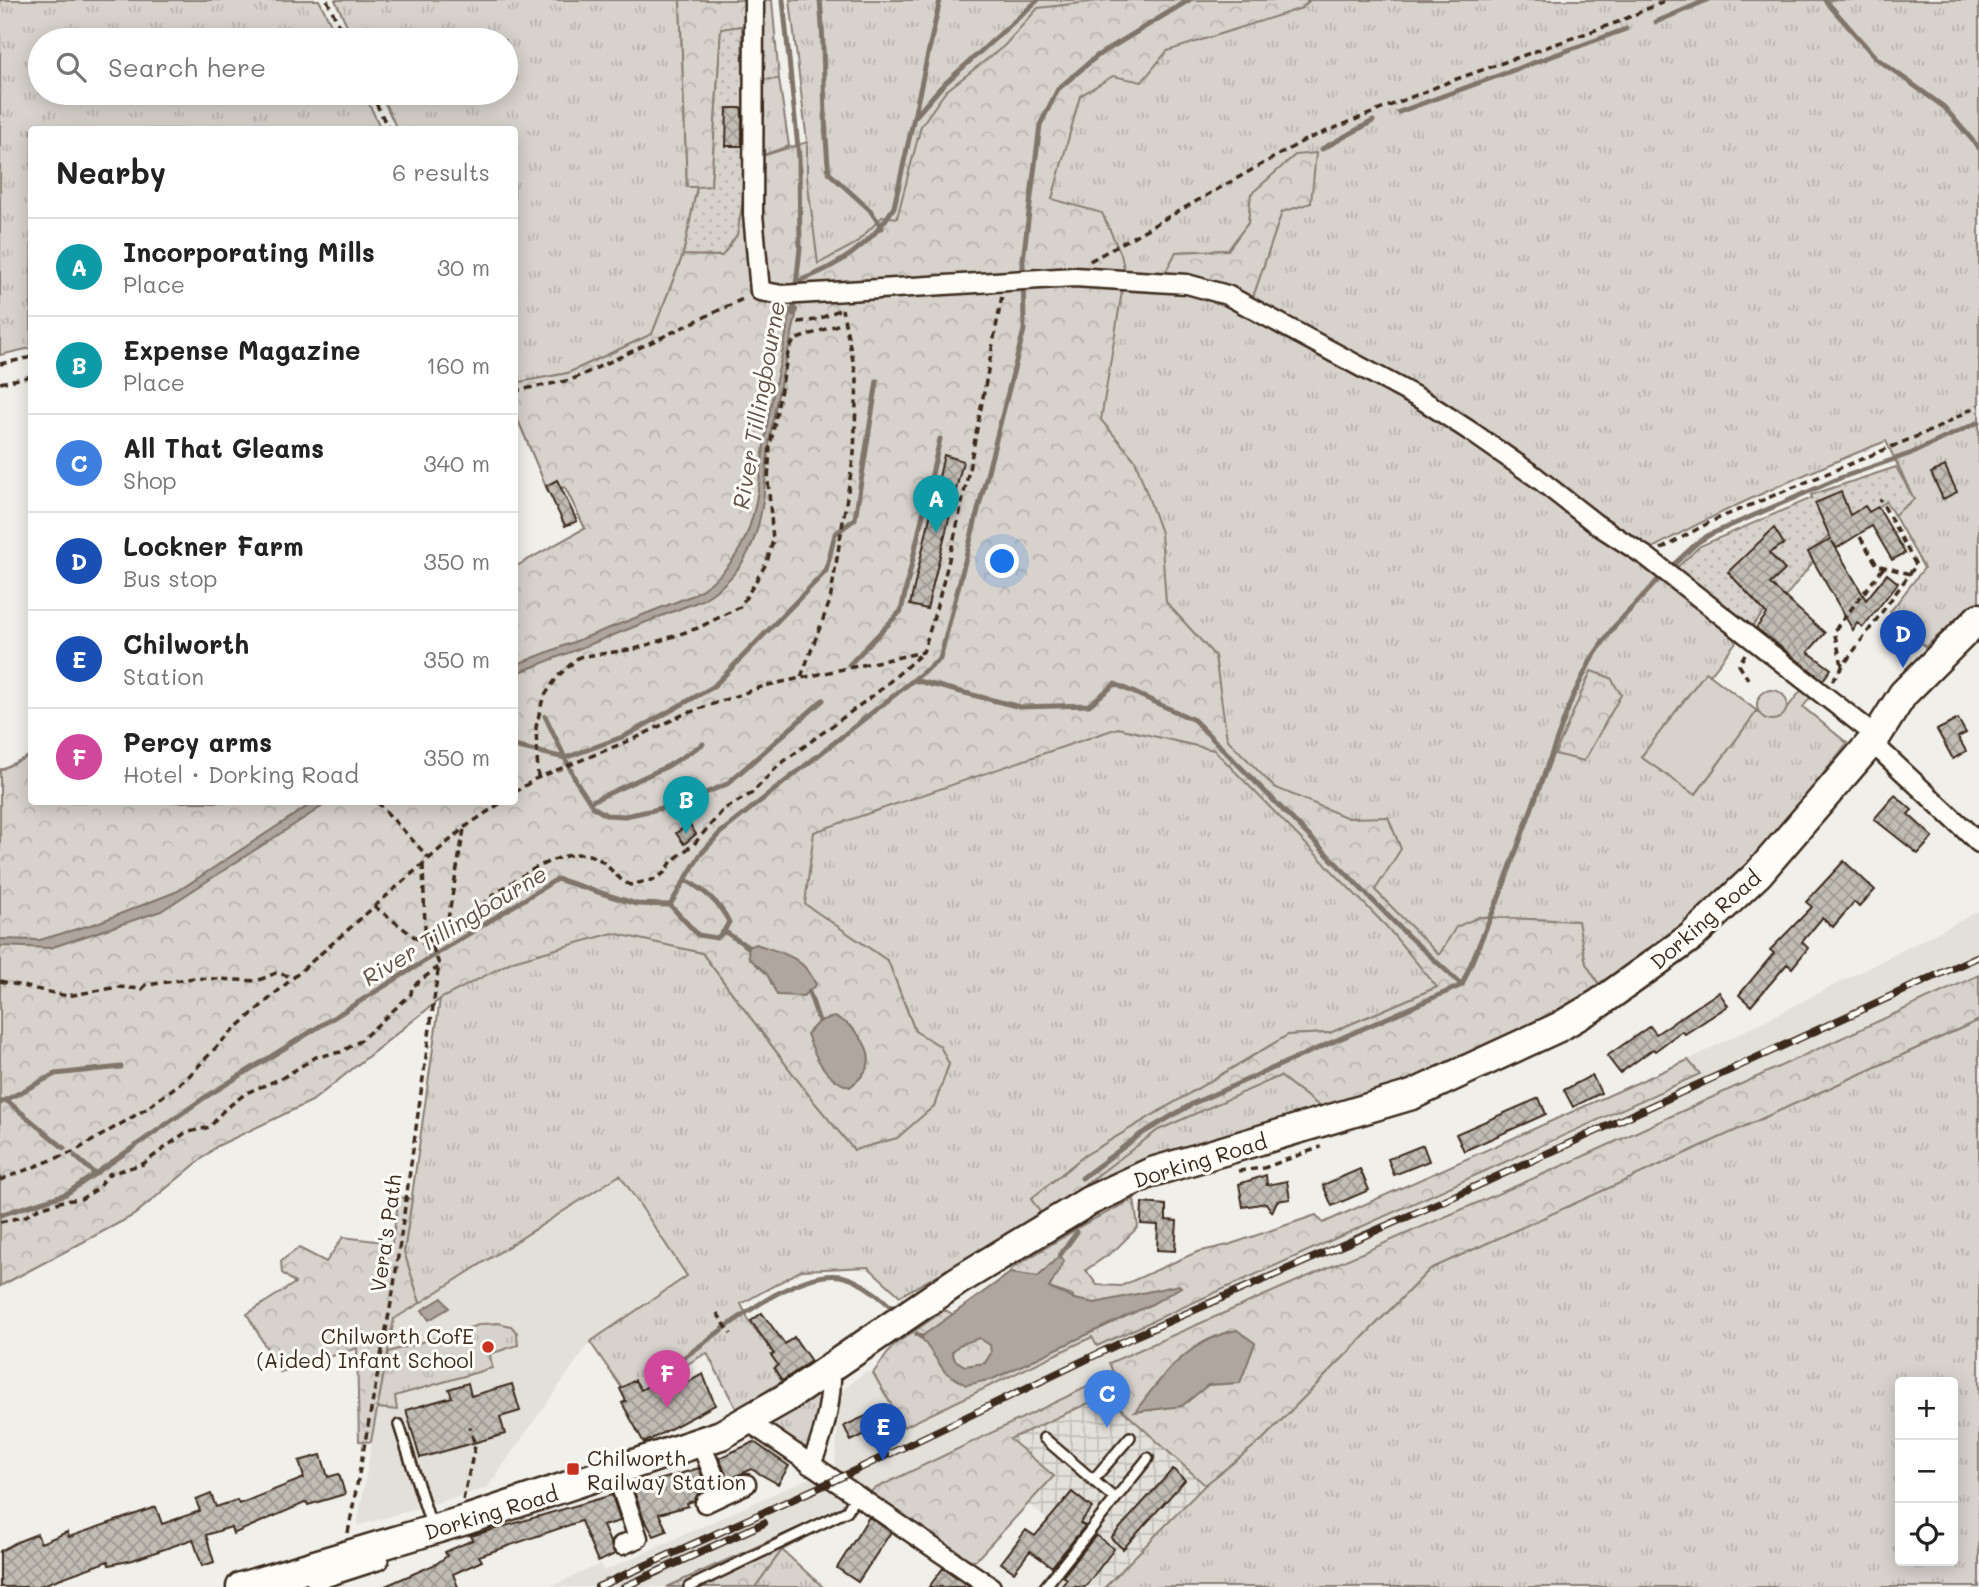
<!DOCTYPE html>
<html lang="en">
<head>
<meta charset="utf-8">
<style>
  :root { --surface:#fff; --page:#f2f2f2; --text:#222; --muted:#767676; --line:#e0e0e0; --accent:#db2777 }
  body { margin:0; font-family:Mali,sans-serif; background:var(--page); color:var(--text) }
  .controls { position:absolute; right:21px; bottom:21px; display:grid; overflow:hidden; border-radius:7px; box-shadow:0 4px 18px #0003 }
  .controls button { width:63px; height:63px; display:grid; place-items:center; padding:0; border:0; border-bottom:2px solid var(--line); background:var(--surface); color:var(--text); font:35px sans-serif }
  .you { position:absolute; left:1003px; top:562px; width:24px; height:24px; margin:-18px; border:5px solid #fff; border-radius:50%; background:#1a73e8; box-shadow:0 0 0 10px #1a73e833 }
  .badge { display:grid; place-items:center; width:46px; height:46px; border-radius:50%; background:var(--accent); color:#fff; font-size:23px; font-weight:700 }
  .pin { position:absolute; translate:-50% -58px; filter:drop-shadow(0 2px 4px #0008) }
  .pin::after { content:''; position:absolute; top:37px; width:24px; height:21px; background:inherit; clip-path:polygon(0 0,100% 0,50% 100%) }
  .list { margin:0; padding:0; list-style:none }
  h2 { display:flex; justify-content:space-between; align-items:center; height:91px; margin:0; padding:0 28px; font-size:30px }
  h2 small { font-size:23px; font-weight:400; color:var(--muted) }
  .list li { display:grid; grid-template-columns:46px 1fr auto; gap:21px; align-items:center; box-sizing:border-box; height:98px; padding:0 28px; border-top:2px solid var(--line) }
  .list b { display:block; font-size:26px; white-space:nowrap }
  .list p { margin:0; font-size:23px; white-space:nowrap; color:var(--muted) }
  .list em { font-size:23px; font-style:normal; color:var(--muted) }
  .icon { flex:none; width:38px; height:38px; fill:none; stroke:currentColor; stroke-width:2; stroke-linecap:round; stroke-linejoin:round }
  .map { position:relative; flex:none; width:1979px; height:1587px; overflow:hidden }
  .search { position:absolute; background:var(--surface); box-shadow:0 4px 18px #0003; left:28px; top:28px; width:490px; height:77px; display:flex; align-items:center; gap:18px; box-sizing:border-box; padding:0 24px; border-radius:38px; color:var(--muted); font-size:26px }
  .panel { position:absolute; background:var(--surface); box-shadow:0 4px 18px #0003; left:28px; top:126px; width:490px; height:679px; border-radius:7px }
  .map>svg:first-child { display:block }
</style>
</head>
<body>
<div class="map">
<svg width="1979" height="1587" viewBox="0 0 1979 1587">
  <defs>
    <pattern id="industrial-grid" width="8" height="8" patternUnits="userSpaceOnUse" patternTransform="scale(1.75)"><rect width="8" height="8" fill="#e3e0da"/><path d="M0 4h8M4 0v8" fill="none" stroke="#c4c0bb"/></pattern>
    <pattern id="grass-tufts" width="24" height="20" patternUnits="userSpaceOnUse" patternTransform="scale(1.75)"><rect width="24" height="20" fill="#d7d2cc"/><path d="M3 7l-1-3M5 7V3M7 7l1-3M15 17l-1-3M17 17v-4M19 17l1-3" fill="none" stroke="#b9b4af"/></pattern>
    <pattern id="forest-crowns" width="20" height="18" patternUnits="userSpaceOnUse" patternTransform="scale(1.75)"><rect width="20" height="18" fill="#d7d2cc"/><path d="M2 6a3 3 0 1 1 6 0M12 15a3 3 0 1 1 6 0" fill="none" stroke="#b9b4af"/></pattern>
    <pattern id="garden-dots" width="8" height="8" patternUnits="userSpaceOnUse" patternTransform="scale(1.75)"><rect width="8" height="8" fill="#d7d2cc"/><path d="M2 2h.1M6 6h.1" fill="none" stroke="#b9b4af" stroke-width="1.8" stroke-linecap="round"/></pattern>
    <pattern id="building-cross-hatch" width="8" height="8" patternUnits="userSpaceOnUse" patternTransform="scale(1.75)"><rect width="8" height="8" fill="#c1bcb4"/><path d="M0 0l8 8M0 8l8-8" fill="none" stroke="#9e9992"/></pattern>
  </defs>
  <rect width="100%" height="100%" fill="#f1efea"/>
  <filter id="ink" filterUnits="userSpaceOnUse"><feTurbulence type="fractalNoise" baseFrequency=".0143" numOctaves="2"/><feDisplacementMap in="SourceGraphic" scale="14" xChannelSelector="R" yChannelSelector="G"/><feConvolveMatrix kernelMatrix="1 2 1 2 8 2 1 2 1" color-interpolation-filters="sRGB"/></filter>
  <g filter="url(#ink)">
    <path fill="#e3e0da" d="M1979,911V1020L868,1493L667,1587H550L600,1564L604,1571L835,1466L840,1393L866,1371L873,1373L904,1426L1428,1176L1688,1060Z
      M620,1175L687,1276L590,1342L487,1488L357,1526L394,1319Z"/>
    <path fill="url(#industrial-grid)" d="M1106,1395L1205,1485L1105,1587H1050L1081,1547L1028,1504L1053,1476L1010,1439Z"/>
    <path fill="url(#grass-tufts)" stroke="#897e75" stroke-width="2" fill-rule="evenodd" d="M0,0H319L339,40H40V93H364L381,129L32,130L31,348L0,355Z
      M335,0H680L687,186L697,187L683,255L652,334L568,373L520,382L514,370V130L397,129L380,93H506V40H354Z
      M790,0H1979V601L1925,647L1890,612L1924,568L1894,515L1914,499L1886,441C1804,474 1725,508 1647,551C1518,461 1395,368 1252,300L1282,211L1251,194L1248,223L1228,250L1176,252L1186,291L1249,311L1420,406L1740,637L1710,675L1706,672L1641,757L1696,794L1757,711L1766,719L1780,717L1804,687L1813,694L1803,707L1847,743L1776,835L1735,878L1692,918L1600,986L1586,964L1577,921L1479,917L1437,987L1330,1033L1288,1035L1084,1156L1031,1199L1043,1216L900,1296L868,1267L802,1270L741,1304L750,1323L774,1354L772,1356L778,1365L774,1369L782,1381L737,1410L707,1353L641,1390L622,1388L590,1342L687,1276L620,1175L420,1303L404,1252L440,999L312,1101L217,1146L134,1215L0,1286V770L31,755L32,802H514L515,567L585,528L565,487L548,491L515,413L668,343L807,177V142ZM702,953L888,961L915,1031L949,1064L934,1106L854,1149L815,1103Z
      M761,79H779L789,146L760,156Z
      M1979,1020V1587H1105L1205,1485L1263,1439L1430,1269ZM1900,1382H1953V1561H1900Z
      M1280,1076L1322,1108L1088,1182L1158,1130Z
      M498,1323L511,1326L517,1333L518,1345L490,1354L492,1368L395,1396L397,1410L377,1408L388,1352L482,1324Z
      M831,1380L814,1458L749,1422Z
      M782,1550L823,1587H755Z"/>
    <path fill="url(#forest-crowns)" stroke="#897e75" stroke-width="2" d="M680,0H772L779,79L743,80L742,26L721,29L711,187H687Z
      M1107,0H1310L1302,8L1167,51L1142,82L1113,76L1080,96L1052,199L1102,213L1121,254L1125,273L1101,420L1135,460L1161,533L1166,602L1215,656L1227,739L1274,787L1348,818L1388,817L1401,849L1375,890L1439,955L1456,927L1479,917L1578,921L1586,964L1600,986L1507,1039L1429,1078L1322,1108L1280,1076L1158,1130L1043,1216L1031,1199L1084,1156L1288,1035L1330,1033L1437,987L1386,926L1214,750L1118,728L814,832L805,904L888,961L915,1031L940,1046L949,1064L934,1106L897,1138L854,1150L815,1103L702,953L613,933L513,961L440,999L312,1101L217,1146L134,1215L0,1286V770L31,755L32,802H514L515,567L585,528L565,487L548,491L515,413L520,382L568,373L652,334L683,255L722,256L750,160L807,142V177L818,264L855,244L883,216L897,218L921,126L946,91L1004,46L1038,8Z
      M1316,153L1311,203L1282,212L1252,300L1211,281L1164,275L1176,252L1228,250L1248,223L1251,194L1295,155Z
      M1591,671L1611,678L1621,695L1584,761L1555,754Z
      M1979,975V1020L1430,1269L1263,1439L1205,1485L1106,1395L1010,1439L1054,1476L976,1560L949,1559L860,1500L874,1489L1114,1374L1109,1363L1571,1162Z
      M1688,1060L1700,1074L1097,1346L1092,1337L904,1427L873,1373L894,1345L945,1310L1005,1344L1077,1308L1073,1296L1049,1288L1064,1261L1060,1256L1038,1277L1010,1273L1011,1269L1088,1222L1134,1199L1138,1227L1115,1250L1086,1270L1097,1285L1121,1286L1197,1252L1228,1245L1316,1215L1323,1223Z
      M399,1197L412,1199L404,1252L420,1303L394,1319L371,1442L359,1441L357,1348L280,1372L247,1314L295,1283L282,1273L281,1261L299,1248L326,1262L343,1237L392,1243Z
      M844,1507L859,1508L782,1550L755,1587H667Z"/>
    <path fill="url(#garden-dots)" stroke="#897e75" stroke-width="2" d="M742,26L743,79L752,80L750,160L737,235L722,256L683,255L697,187L711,186L721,29Z
      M1896,467L1914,499L1894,515L1886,502L1869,512L1865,506C1841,521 1832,538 1808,552L1813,562L1786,596L1765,611L1749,630L1675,569L1700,546L1812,498L1811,495Z"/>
    <path fill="#d7d2cc" stroke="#897e75" stroke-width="2" d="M1706,672L1757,711L1695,795L1641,757Z
      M1757 705a15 15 0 1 1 30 0a15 15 0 1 1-30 0Z"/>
    <path fill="#aea69f" stroke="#80746b" stroke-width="2" fill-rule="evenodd" d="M790,309H797L796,315C789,352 778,388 772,425C760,494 772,559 702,600L515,674V665L691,596C763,556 755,491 768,420C774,382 786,347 790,309Z
      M314,802H329L161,911L50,948L0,946V939L40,940L97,923L178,891Z
      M756,944C783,953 805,957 816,985L803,996L777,995L767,974L749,958L748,947Z
      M834,1017C850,1021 873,1046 868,1065C865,1075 857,1081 850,1087C825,1080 815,1057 807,1034L819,1021Z
      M1060,1255L1064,1261L1049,1288L1074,1299L1095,1303L1179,1285L1181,1287L1152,1304L993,1379L966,1385L945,1372L921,1337L1010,1273L1038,1277ZM979,1338L990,1345L991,1353L985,1363L965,1366L955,1360L952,1352L959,1345Z
      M442,1298L449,1308L429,1320L422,1310Z
      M1237,1330L1255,1343L1240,1383L1208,1385L1182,1406L1135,1412C1162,1375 1190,1339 1237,1330Z"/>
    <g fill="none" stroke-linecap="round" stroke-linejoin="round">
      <path stroke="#80746b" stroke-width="5" d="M783,0L799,158L800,248L793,314
        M820,0C826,58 822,115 829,173L870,210L882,228
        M1825,0L1876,58L1944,107L1979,148
        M1656,22L1707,0
        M1399,112L1626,29
        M914,118L941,87L1038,0
        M1322,149L1373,121
        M796,282C837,267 871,246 894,207L940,0
        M1672,566L1698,542L1711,534L1840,478L1912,453L1979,422
        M849,665L901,611L940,439
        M914,680L1020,707L1089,705L1115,684L1194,720L1407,935L1462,985
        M545,716L576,781L593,807L606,815L625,816L677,805L727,784L823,700
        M514,746L565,758L625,736L713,687L826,571L835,534L855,519L877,381
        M590,802L668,766L703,744
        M686,880C705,891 719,902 729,922L724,931
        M670,905L698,935L717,938L724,931L748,947
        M809,992L819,1021
        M6,1100L55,1074L121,1067
        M0,1103L6,1100L64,1148
        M75,1156L95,1174
        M1082,1178L1141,1134L1194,1103L1462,985L1500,895L1572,698L1592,658L1613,628L1657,581
        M0,1215L66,1194L204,1098L557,879L636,904L670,905L700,855L720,833L940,659L1024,330L1023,260L1040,125L1058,89L1097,56L1189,0
        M1060,1255L1077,1232
        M917,1334L921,1337
        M673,1365C713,1339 792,1268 840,1276C858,1279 877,1294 890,1306"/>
    </g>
    <path fill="url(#building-cross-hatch)" stroke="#3b2a1e" stroke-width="2" d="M727,108H742V146H726Z
      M944,455L963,461L927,609L910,605Z
      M1945,466L1957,492L1943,499L1931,473Z
      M557,480L577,521L565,526L546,486Z
      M1841,492L1850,515L1865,506L1869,512L1878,507L1905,553L1892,560L1872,526L1837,548L1832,541L1866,600L1887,574L1898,583L1863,627L1857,623L1853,630L1808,552L1831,539L1815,503Z
      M1774,528L1784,544L1769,553L1785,570L1770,584L1825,633L1808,652L1831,669L1823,680L1756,628L1767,614L1728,572Z
      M1958,719L1966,733L1958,737L1966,751L1953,759L1937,730Z
      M1895,795L1912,810L1908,814L1933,837L1918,854L1874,819Z
      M689,824L696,834L684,844L676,833Z
      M1844,861L1875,890L1859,907L1854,902L1833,927L1822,918L1802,942L1808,948L1792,968L1787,964L1751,1006L1739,995L1774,953L1770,950L1812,907L1806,902Z
      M1719,992L1728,1006L1685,1034L1682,1031L1655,1051L1653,1049L1620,1073L1607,1056L1650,1026L1656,1034Z
      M1592,1075L1601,1093L1573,1107L1564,1090Z
      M1539,1098L1546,1114L1464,1151L1456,1134Z
      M1423,1145L1429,1161L1394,1175L1388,1159Z
      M1360,1169L1369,1190L1332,1206L1323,1185Z
      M1266,1175L1267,1185L1287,1181L1290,1199L1277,1201L1272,1212L1266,1203L1243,1207L1239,1184Z
      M1142,1203L1166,1205V1220L1177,1221L1175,1251L1157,1250L1158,1225L1141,1224Z
      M762,1313L785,1344L794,1337L811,1361L782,1381L774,1368L778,1365L771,1355L774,1354L751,1321Z
      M671,1373L679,1387L703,1374L715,1405L644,1443L622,1403L626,1401L620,1389L635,1380L641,1390Z
      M468,1383L471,1396L512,1384L520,1411L500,1417L505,1434L420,1458L406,1410L452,1397L449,1389Z
      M870,1414L876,1429L851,1441L844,1426Z
      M754,1442L789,1466L778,1484L751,1469L728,1480L719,1458Z
      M321,1455L328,1477L339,1474L345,1494L308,1505L307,1502L233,1534L231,1527L206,1535L214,1562L202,1566L193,1539L133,1560L109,1565L108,1561L37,1587H0V1551L17,1542L37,1534L41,1543L67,1532L69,1537L156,1507L162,1524L200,1511L196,1500L211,1494L216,1507L237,1500L239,1504L304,1478L299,1461Z
      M699,1468L706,1487L697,1490L698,1494L694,1501L687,1503L688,1506L659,1514L667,1531L654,1536L643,1517L633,1488Z
      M1173,1469L1185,1480L1123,1549L1111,1538Z
      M1072,1492L1092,1508L1080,1523L1085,1526L1052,1567L1030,1551L1014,1572L1001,1563L1026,1530L1035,1536Z
      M612,1495L620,1521L603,1526L615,1554L598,1562L581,1521L479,1556L482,1561L453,1574L458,1587H383L436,1564L447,1556L445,1552L473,1540L471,1536Z
      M869,1517L891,1532L858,1582L837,1568Z
      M1096,1535L1114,1549L1085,1587H1061L1067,1579L1063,1576Z
      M943,1568L971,1587H929Z"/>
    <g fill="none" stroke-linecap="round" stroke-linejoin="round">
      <defs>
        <path id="lane" d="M399,1425L431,1525
          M1044,1438L1115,1499
          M1093,1480L1130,1437
          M689,1587L847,1511L855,1497
          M1045,1587L1148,1458"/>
        <path id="street" d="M754,0L753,214L760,291L782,295L1074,277L1187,284L1227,295L1424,401L1473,433L1536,477L1596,524L1647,557L1866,728L1876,737L1881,751L1979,843
          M749,1422L991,1587
          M701,1444L722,1495L705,1503
          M810,1465C823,1441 830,1406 831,1380L823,1371
          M616,1472L638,1538L622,1545
          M722,1495L746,1484
          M303,1569L317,1580L379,1560"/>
        <path id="primary" d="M241,1587L469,1519L721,1435L786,1398L956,1282L1089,1201L1152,1172L1412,1095L1559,1027L1598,1004L1691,937L1758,874L1876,737L1903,694L1979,618"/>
      </defs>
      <use href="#lane" stroke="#3b2a1e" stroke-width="14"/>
      <use href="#street" stroke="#3b2a1e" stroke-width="23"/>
      <use href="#primary" stroke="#3b2a1e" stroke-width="33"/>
      <path stroke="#3b2a1e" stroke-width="3.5" stroke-dasharray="7 5" stroke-linecap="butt" d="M327,0L346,40
        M371,93L389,130
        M1090,261L1305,140L1451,81L1618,22L1667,0
        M798,322L817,320L841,309
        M0,364L32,357
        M0,383L32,376
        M514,391L571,380L745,298
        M1860,537L1877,565L1910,574
        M1661,549L1712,521L1937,428L1979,405
        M1745,654L1739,665L1748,679
        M1842,665L1834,631L1884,567
        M801,677L830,601L854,454L857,379L842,309
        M1832,681L1916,565L1880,499
        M538,778L536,727L543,698L558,676L579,657L635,649L698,628L740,607L753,586L767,562L773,540L768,481L770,447L788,353L794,340L843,323
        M514,793L535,779L638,737L682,715L764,686L923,652C960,537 979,415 1002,296
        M377,802L429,858
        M374,906L429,948
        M445,936C473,910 552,842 592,856C608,861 615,879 630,885L656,879L665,872L672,861L694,844L724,809L751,794L779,765L879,691L921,654
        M431,949L445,936L464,829
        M0,981L67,996L118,987L142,989L146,985L195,978L257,981L276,973L294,977
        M1238,1171L1264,1168L1321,1147
        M0,1180L75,1151L146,1109L187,1078L228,1035L465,827L502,802
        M0,1222L26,1216L39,1208L63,1201L81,1199L97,1189L109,1174L143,1164L185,1133L210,1127L223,1111L246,1093L282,1078L316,1057L341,1052L360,1041L411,994L412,987L438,967
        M717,1313L731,1334
        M463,1500L475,1446L470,1427
        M348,1533L393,1292L439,964L425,928L423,864"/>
      <use href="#lane" stroke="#fdfcf7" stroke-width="9"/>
      <use href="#street" stroke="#fdfcf7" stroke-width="18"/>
      <use href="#primary" stroke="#fdfcf7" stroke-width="28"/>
      <defs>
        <path id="rail" d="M598,1587L833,1481L1135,1336L1459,1194L1979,956
          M624,1587L764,1523"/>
      </defs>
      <use href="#rail" stroke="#3b2a1e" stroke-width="8"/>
      <use href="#rail" stroke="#fdfcf7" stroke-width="5" stroke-dasharray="16" stroke-linecap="butt"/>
    </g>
  </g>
  <g fill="#c8321e" stroke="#fdfcf7" stroke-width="2.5">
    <circle cx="488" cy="1347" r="7"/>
    <rect x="566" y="1462" width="14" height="14" rx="3.5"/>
  </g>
  <g text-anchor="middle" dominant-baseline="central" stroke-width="6" stroke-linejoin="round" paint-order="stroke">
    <g font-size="21" fill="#3b2a1e" stroke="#fdfcf7">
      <text transform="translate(1705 919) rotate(-41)">Dorking Road</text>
      <text transform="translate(1200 1160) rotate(-17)">Dorking Road</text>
      <text transform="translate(385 1233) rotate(-82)">Vera's Path</text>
      <text transform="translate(491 1512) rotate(-17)">Dorking Road</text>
    </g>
    <g font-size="21" fill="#3b2a1e" stroke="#fdfcf7" text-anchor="end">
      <text x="474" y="1335">Chilworth CofE<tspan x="474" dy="24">(Aided) Infant School</tspan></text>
      <text x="587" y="1457" text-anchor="start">Chilworth<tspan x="587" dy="24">Railway Station</tspan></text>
    </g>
    <g font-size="23" font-style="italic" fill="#63554b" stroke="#fdfcf7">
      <text transform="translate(758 405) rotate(-80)">River Tillingbourne</text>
      <text transform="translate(454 925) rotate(-31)">River Tillingbourne</text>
    </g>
  </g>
</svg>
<div class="controls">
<button>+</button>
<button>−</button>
<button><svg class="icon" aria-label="locate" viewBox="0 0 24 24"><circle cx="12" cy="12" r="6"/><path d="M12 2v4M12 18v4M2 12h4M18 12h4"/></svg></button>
</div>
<div class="you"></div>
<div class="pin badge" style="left:936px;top:533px;background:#0f9aa8">A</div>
<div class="pin badge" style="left:686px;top:834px;background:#0f9aa8">B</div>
<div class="pin badge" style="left:1107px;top:1428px;background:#3f7fe0">C</div>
<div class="pin badge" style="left:1903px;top:668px;background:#1a4fb4">D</div>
<div class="pin badge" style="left:883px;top:1461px;background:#1a4fb4">E</div>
<div class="pin badge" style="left:667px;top:1408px;background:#d1479c">F</div>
<div class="search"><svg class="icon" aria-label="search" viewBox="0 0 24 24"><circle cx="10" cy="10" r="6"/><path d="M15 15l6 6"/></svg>Search here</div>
<section class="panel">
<h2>Nearby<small>6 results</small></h2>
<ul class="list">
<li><span class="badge" style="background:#0f9aa8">A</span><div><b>Incorporating Mills</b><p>Place</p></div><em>30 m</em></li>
<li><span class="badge" style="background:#0f9aa8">B</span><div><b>Expense Magazine</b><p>Place</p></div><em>160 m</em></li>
<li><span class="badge" style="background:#3f7fe0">C</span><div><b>All That Gleams</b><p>Shop</p></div><em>340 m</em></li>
<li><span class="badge" style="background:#1a4fb4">D</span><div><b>Lockner Farm</b><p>Bus stop</p></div><em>350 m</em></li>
<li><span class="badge" style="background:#1a4fb4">E</span><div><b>Chilworth</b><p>Station</p></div><em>350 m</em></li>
<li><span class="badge" style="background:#d1479c">F</span><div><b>Percy arms</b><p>Hotel · Dorking Road</p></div><em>350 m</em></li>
</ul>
</section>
</div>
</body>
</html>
